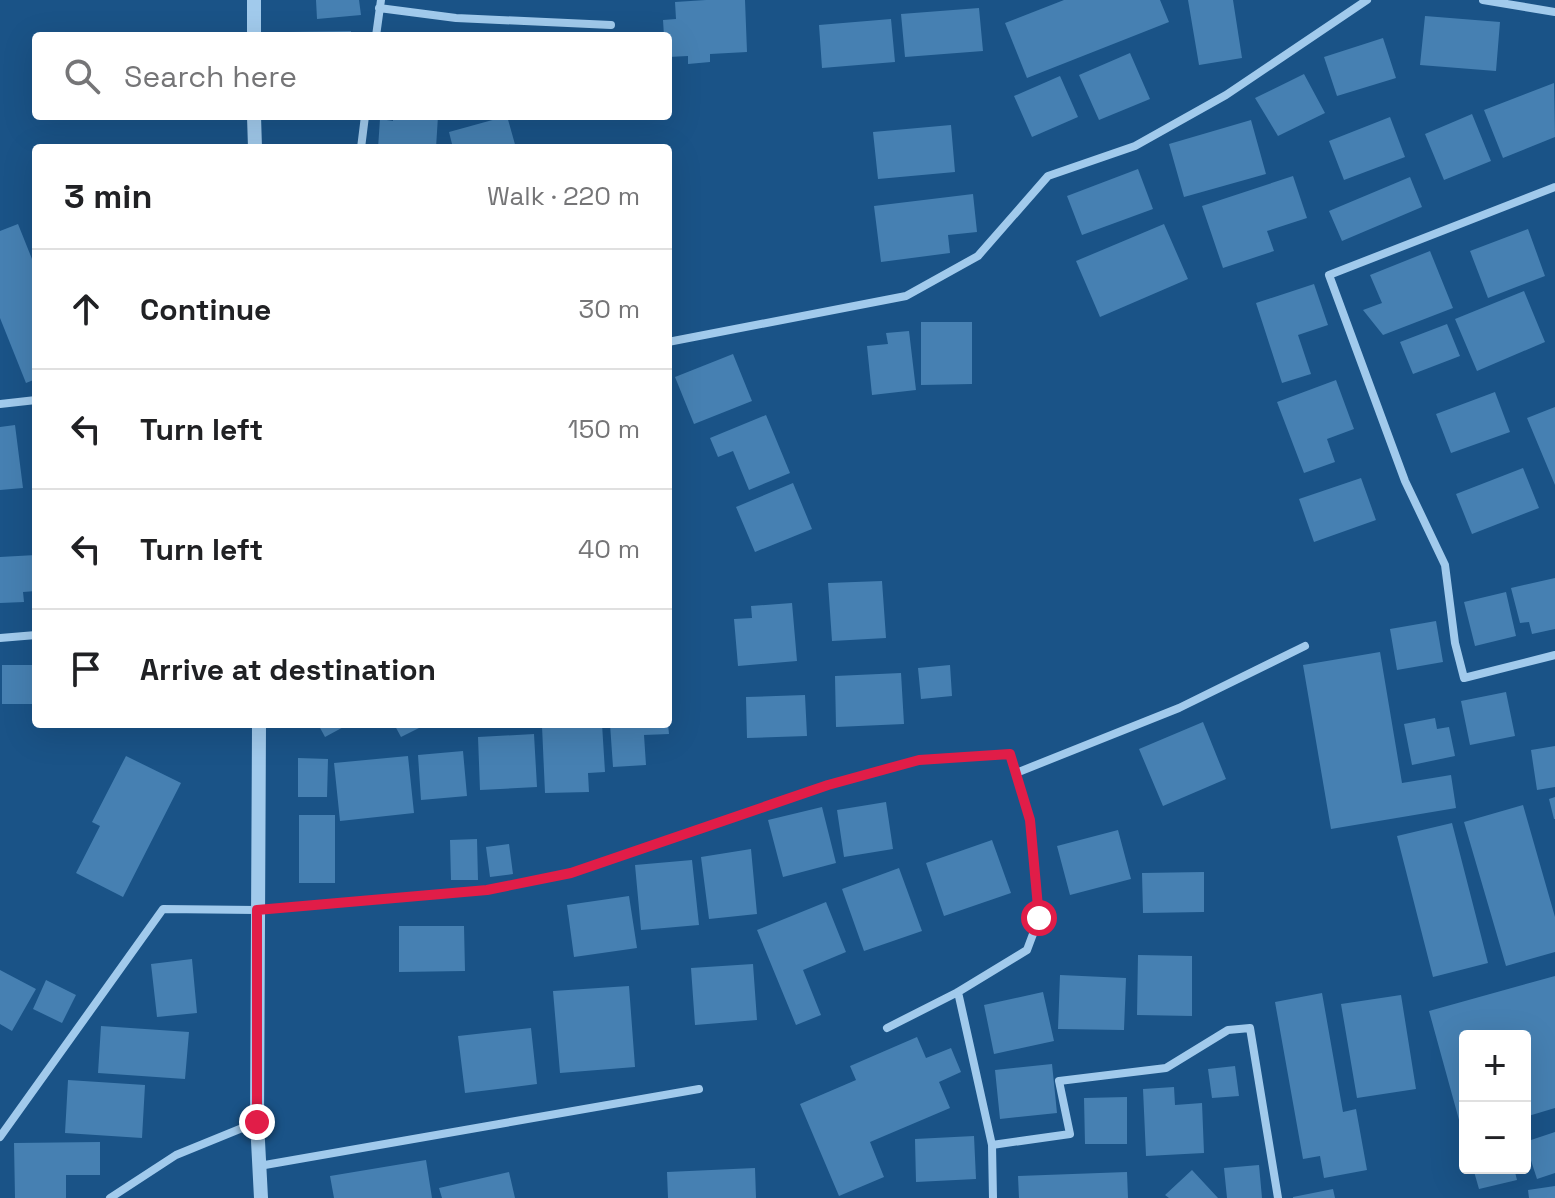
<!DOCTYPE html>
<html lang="en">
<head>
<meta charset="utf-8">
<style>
  :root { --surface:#fff; --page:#f2f2f2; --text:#202124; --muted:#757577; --line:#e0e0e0 }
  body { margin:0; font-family:"Space Grotesk",sans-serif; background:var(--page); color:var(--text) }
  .controls { position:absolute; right:24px; bottom:24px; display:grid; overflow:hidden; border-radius:8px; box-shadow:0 8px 32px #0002 }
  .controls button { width:72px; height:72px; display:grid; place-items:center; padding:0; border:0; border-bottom:2px solid var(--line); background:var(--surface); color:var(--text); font:40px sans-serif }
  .stop { position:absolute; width:24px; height:24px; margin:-18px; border:6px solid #e11d48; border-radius:50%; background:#fff }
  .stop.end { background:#e11d48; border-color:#fff; box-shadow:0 2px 8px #0008 }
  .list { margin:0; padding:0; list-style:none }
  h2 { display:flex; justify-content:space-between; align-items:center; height:104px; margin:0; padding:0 32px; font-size:34px }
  h2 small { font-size:26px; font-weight:400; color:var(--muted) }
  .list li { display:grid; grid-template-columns:52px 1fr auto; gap:24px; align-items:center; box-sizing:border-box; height:120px; padding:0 32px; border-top:2px solid var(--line) }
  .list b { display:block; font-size:30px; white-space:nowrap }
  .list em { font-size:26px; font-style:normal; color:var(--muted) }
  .icon { flex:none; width:44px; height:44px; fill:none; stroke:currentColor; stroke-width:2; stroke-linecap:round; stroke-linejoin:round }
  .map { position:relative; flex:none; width:1555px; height:1198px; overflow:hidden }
  .search { position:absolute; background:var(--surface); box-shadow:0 8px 32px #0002; left:32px; top:32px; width:640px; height:88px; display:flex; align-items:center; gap:20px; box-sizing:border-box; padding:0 28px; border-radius:8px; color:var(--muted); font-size:30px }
  .panel { position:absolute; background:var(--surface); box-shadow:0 8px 32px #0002; left:32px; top:144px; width:640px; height:584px; border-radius:8px }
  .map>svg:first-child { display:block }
</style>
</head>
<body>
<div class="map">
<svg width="1555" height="1198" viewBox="0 0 1555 1198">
  <rect width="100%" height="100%" fill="#1a5387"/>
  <path fill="#4680b2" d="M316,0H359L361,15L317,19Z
    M706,0H745L747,52L710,54V62L688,64V56L668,57V36H664L663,20L676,19L675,2Z
    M1064,0H1160L1169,22L1027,78L1005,23Z
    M1188,0H1233L1242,58L1199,65Z
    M979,8L983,51L905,57L901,14Z
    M1425,16L1500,22L1496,71L1420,65Z
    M891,19L895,62L822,68L819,25Z
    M351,31V36H288V32Z
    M1383,38L1396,78L1337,96L1324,57Z
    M1130,53L1150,99L1099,120L1079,75Z
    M1304,74L1325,113L1278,136L1255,98Z
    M1060,76L1078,117L1032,137L1014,96Z
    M1554,83L1555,137L1503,158L1484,110Z
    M1472,114L1491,161L1444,180L1425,134Z
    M393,116H438L436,148H378L380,119L393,121Z
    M507,116L516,148H453L449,132Z
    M1390,117L1405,157L1344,180L1329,141Z
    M1251,120L1266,174L1184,197L1169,144Z
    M951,125L955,172L878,179L873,132Z
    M1138,169L1153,209L1082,235L1067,196Z
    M1293,176L1307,218L1267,231L1274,251L1223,268L1202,206Z
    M1410,177L1422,207L1342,241L1329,211Z
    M973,194L977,232L948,235L950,253L881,262L874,206Z
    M18,224L36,269V379L26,383L0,318V231Z
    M1164,224L1188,279L1100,317L1076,261Z
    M1528,229L1545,276L1488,298L1470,251Z
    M1430,251L1453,308L1383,335L1363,310L1382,303L1370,275Z
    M1314,284L1328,325L1298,335L1311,374L1282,383L1256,303Z
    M1524,291L1545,342L1477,371L1455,319Z
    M921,322H972V384L921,385Z
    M1447,324L1460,356L1413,374L1400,342Z
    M909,331L916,390L872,395L867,346L888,344L886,333Z
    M733,354L752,401L694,424L675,377Z
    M1336,380L1354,429L1327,439L1335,462L1304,473L1277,402Z
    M1495,392L1510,432L1451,453L1436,414Z
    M1555,407V485L1527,418Z
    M766,415L790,473L749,490L733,451L718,457L710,438Z
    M15,425L23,488L0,490V427Z
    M1523,468L1539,508L1472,534L1456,494Z
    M1361,478L1376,520L1314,542L1299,499Z
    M793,483L812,529L755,552L736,507Z
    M36,555V591L23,592L24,602L0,603V557Z
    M1555,578V629L1532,634L1529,622L1520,623L1511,588Z
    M882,581L886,638L832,641L828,583Z
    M1506,592L1516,636L1475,646L1464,602Z
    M792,603L797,661L738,666L734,619L752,618L751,606Z
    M1436,621L1443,662L1397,670L1390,629Z
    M1380,652L1402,783L1451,775L1456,808L1331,829L1303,665Z
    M2,665H36V704H2Z
    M950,665L952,696L921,699L918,668Z
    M901,673L904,724L836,727L835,676Z
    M1506,692L1515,736L1470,745L1461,701Z
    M805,695L807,736L747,738L746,697Z
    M1435,718L1437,729L1449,727L1455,756L1412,765L1404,724Z
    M1203,722L1226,779L1163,806L1139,749Z
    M318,724H349L325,737Z
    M394,724H427L401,737Z
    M602,724L605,772L588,773L589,792L545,793L542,726Z
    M610,724H668L669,734L644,735L646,765L613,767Z
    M534,734L537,787L480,790L478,737Z
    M1555,746V787L1537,790L1531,750Z
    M463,751L467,796L421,800L418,755Z
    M126,756L181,783L123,897L76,873L100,826L92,822Z
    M408,756L414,813L340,821L334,763Z
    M298,758L328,759L327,797H298Z
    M1555,797V819H1554L1549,799Z
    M886,802L893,849L844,857L837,810Z
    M1523,805L1555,917V952L1506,966L1464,822Z
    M822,807L836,863L783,877L768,820Z
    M299,815H335V883H299Z
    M1452,823L1488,963L1433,977L1397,836Z
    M1118,830L1131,879L1070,895L1057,846Z
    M477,839L478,880H451L450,840Z
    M992,840L1011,893L944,916L926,863Z
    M509,844L513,874L490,877L486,847Z
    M751,849L757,914L709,919L701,857Z
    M692,860L699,925L641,930L635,865Z
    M899,868L922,931L864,951L842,889Z
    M1204,872V912L1143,913L1142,873Z
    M629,896L637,948L574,957L567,905Z
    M826,902L846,952L803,970L821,1015L796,1025L757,930Z
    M399,926H464L465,971L399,972Z
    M1138,955L1192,956V1016L1137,1015Z
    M192,959L197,1013L157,1017L151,964Z
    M753,964L757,1020L695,1025L691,968Z
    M0,970L36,989L12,1031L0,1024Z
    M1060,975L1126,978L1124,1030L1058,1029Z
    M1555,976V1108L1525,1117V1036H1465L1464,1138L1429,1011Z
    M46,980L76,995L62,1023L33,1009Z
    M629,986L635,1067L560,1073L553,991Z
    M1043,992L1054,1041L994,1054L984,1005Z
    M1322,993L1343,1112L1356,1109L1367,1170L1324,1178L1320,1156L1303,1159L1275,1002Z
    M1401,995L1416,1089L1357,1098L1341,1004Z
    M101,1026L189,1032L185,1079L98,1073Z
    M531,1028L537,1084L465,1093L458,1036Z
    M917,1037L926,1058L951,1048L961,1072L939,1082L950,1108L870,1142L884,1177L839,1196L800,1104L856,1080L850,1066Z
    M1052,1064L1057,1113L1000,1119L995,1070Z
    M1235,1066L1239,1096L1212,1098L1208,1069Z
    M68,1080L145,1085L142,1138L65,1133Z
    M1174,1087L1175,1105L1202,1103L1204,1153L1146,1156L1143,1089Z
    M1127,1097V1144H1085L1084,1098Z
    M1555,1132V1173L1537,1179L1525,1142Z
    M974,1136L976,1179L916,1182L915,1139Z
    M100,1142V1175H66V1198H15L14,1143Z
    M426,1160L432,1198H334L330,1176Z
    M1259,1165L1262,1198H1227L1224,1168Z
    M755,1168L756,1198H668L667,1172Z
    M1473,1168H1514L1517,1180L1479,1189Z
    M1192,1170L1218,1198H1169L1165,1195Z
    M509,1172L515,1198H442L439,1188Z
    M1127,1172L1128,1198H1019L1018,1176Z
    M1555,1186V1198H1529L1528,1190Z
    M1333,1189L1335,1198H1293V1197Z"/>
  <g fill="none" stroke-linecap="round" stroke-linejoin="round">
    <path stroke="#a1caec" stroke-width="8" d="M1483,0L1555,12
      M379,8L456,18L611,25
      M376,36L381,0
      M361,148L365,116
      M1555,187L1329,275L1405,481L1445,565L1455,643L1464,678L1555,655
      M668,342L906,296L978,256L1048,176L1135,146L1226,95L1367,0
      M0,404L36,400
      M0,638L36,635
      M1016,773L1179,708L1305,646
      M958,992L992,1145L993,1198
      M0,1137L163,909L257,910L487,890L571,873L828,785L919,760L1010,754L1030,820L1039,918L1027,950L958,992L887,1028
      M992,1145L1070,1134L1059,1081L1166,1068L1228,1030L1250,1028L1278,1198
      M259,1166L699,1089
      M110,1198L176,1155L257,1122"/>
    <path stroke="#a1caec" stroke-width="14" d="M254,0V36
      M254,116L255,148
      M259,724L257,1122L261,1198"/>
  </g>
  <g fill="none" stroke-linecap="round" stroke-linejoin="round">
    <path stroke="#e11d48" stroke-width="10" d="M257,1122V910L487,890L571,873L828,785L919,760L1010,754L1030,820L1039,918"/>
  </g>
</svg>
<div class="controls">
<button>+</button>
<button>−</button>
</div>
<div class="stop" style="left:1039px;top:918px"></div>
<div class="stop end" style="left:257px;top:1122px"></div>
<div class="search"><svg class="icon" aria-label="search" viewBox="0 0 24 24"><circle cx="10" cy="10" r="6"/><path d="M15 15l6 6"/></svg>Search here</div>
<section class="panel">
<h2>3 min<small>Walk · 220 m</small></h2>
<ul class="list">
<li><svg class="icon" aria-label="ahead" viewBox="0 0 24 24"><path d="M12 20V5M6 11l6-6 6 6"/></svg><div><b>Continue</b></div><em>30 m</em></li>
<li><svg class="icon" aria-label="left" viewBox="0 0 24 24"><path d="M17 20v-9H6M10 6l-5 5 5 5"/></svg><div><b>Turn left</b></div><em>150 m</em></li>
<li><svg class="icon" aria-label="left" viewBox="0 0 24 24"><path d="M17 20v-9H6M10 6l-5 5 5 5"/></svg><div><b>Turn left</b></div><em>40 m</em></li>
<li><svg class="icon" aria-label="arrive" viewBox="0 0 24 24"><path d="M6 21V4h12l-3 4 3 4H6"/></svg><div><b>Arrive at destination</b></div></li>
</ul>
</section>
</div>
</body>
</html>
